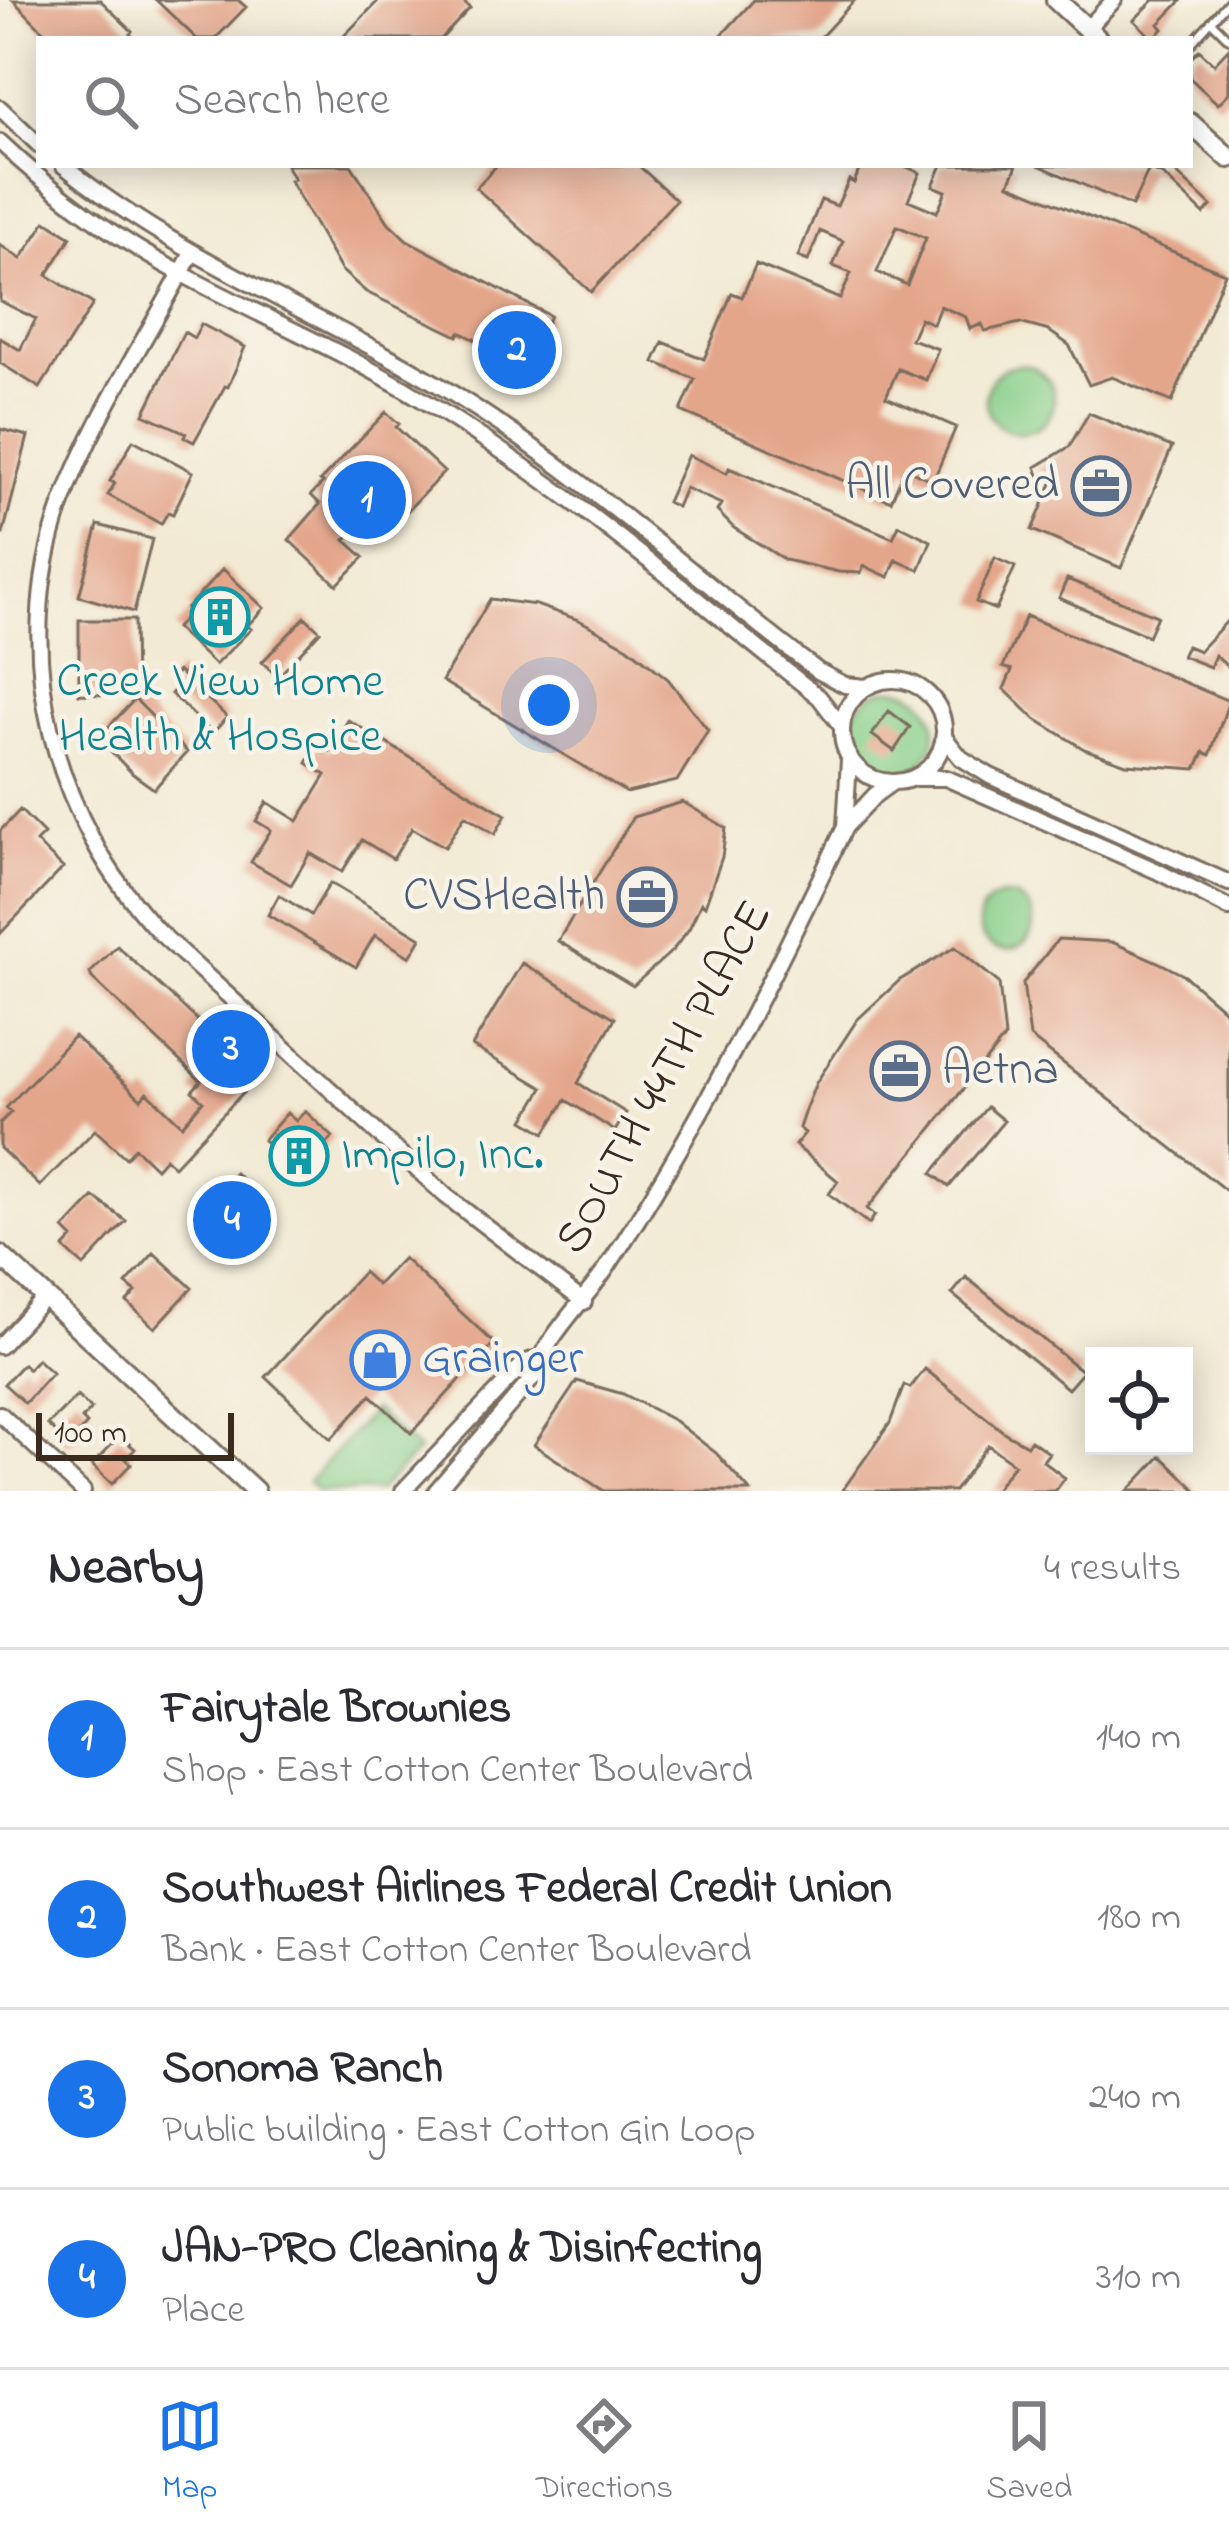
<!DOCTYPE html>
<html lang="en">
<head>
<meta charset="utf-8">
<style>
  :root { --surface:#fff; --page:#f2f2f3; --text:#2b2b33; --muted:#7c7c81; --line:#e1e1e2; --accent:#1a73e8 }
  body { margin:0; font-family:"Indie Flower",sans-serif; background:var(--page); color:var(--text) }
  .controls { position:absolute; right:36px; bottom:36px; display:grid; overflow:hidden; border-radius:0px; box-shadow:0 6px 30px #0003 }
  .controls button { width:108px; height:108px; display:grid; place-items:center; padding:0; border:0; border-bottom:3px solid var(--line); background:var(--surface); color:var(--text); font:60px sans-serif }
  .scale { position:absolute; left:36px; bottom:30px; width:198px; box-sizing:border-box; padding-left:12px; border:6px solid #3b2a1e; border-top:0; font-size:33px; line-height:42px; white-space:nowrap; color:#3b2a1e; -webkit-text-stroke:9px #f7f3e8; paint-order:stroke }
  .you { position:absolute; left:549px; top:705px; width:42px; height:42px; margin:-30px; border:9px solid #fff; border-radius:50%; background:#1a73e8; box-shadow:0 0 0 18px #1a73e833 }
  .badge { display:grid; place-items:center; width:78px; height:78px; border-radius:50%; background:var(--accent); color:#fff; font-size:39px; font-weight:700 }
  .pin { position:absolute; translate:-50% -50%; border:6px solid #fff; box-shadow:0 3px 12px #0006 }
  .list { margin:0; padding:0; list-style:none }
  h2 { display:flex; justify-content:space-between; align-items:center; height:156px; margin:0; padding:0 48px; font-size:51px }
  h2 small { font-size:39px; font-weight:400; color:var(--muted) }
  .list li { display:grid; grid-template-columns:78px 1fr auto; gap:36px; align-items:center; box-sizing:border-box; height:180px; padding:0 48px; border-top:3px solid var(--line) }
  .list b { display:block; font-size:45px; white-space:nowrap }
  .list p { margin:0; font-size:39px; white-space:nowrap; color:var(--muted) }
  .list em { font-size:39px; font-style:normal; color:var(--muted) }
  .icon { flex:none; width:66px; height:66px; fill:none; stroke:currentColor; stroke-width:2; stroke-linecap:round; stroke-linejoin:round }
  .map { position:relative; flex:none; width:1229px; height:1491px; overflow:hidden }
  .search { position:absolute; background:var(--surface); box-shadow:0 6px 30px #0003; left:36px; right:36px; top:36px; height:132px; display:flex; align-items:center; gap:30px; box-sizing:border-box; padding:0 42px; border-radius:0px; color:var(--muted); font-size:45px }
  .sheet { height:876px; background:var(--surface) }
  nav { display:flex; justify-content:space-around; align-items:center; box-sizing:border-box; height:168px; border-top:3px solid var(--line); background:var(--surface); font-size:33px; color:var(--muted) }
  nav a { display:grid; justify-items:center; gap:6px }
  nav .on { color:var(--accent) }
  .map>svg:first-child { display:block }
</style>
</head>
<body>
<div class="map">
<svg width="1229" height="1491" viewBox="0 0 1229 1491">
  <rect width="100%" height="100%" fill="#f7f3e8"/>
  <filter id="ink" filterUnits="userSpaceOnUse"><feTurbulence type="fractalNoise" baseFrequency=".00833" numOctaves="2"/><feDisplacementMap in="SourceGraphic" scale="24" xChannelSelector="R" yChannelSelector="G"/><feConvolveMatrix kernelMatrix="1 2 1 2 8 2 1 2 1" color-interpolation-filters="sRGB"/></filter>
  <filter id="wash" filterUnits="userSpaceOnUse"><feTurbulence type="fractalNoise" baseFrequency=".004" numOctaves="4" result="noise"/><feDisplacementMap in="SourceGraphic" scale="48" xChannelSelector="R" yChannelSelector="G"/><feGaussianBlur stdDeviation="2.7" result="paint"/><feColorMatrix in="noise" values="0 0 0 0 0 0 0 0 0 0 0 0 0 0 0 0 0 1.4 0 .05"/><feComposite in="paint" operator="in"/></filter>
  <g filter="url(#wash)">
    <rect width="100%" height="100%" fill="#f2ead4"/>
    <path fill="#89d08b" stroke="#627d54" stroke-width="3" d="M986 399a34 34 0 1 1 68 0a34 34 0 1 1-68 0Z
      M851 731a42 42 0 1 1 84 0a42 42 0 1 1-84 0Z
      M979 923a27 27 0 1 1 54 0a27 27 0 1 1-54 0Z
      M374,1410L418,1451L379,1491H317L308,1482Z"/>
    <g id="blocks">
      <path fill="#e4a68b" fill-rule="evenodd" d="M13,0H100L132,31L130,34L135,39H51Z
        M156,0H238L246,7L215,39H197Z
        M379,0H461L470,8L441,39H341Z
        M754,0H855L819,39H718Z
        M1154,0H1182L1159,24L1163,29L1153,39L1134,20Z
        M1229,48V93L1218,104L1190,78V59L1199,50L1214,64Z
        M286,165H351L389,223L407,240L550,316L525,365L460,332L458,336L366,292L341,270L290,181L294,179Z
        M497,165H638L676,200L591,292L476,188Z
        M861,165H902L920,173L908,200L937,212L946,191L933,186L942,165H1017L1009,184L1225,273L1172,402L1112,377L1089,385L1069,345L1049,331L1020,323L985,331L982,324L970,329L966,317L940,306L933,324L920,318L911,339L938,349L926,380L898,369L886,397L956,427L933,481L905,468L891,501L681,411L695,379L654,362L663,342L704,359L732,293L742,297L756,264L840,299L851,273L833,266L843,241L820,231L808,261L798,257L821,200L837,206L849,180L854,183ZM897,226L926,238L907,285L877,272Z
        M1038,165H1168L1211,206L1204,214L1163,175L1149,169L1132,206Z
        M46,221L71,237L47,275L93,304L40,388L0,363V338L20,350L36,319L0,301V245L21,259Z
        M201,324L245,347L228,387L225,386L194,442L184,437L186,433L144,414L184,332L194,338Z
        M386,412L399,424L396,427L444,472L389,530L371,513L345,540L364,557L337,585L289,540L320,504L311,495L323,483L320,481Z
        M1089,413L1172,447L1121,568L1032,530L1056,474L1041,481L1036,467L1069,447Z
        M0,429L28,436L3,534H0Z
        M133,440L193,472L173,514L168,512L161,524L108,495L115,483L110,481Z
        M688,455L727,473L729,468L893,538L899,525L931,541L919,570L896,560L889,577L864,566L861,573L839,572L785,560L734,528L717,511L721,504L685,488L677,507L667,502Z
        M98,525L152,539L134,612L79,596Z
        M995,558L1015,567L996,610L976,602Z
        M223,569L264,608L247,626L251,629L215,665L176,628L194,608H187Z
        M1067,579L1157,616L1148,636L1059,598Z
        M490,599L536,605L579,620L628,647L668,679L708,730L677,781L627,793L442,681Z
        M1026,616L1229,701L1210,755L1204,752L1196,769L1126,764L1084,749L1034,718L1004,689L1012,670L1003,667Z
        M305,617L320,631L278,677L262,662Z
        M1229,619V668L1215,655L1210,667L1182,656L1187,646L1199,651Z
        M79,620H134L135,696L79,694Z
        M178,671L227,717L213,733L171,694L178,686L171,679Z
        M135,699L187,752L154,789L133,774L98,738Z
        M889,711L910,727L894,751L872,735Z
        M348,720L506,815L495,834L465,815L445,847L412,828L393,859L362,840L342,872L310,853L291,885L251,862L271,830L256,821L267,802L298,821L326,775L307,763L318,744L330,751Z
        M683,802L726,828L722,857L705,906L701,903L689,929L673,950L633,986L558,941L633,817Z
        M20,810L44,834L36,842L63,868L0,934V831Z
        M330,883L421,938L410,957L375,935L356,967L268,915L279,895L311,915Z
        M1058,939L1112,942L1158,962L1185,976L1229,1014V1193L1030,1037L1023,983Z
        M117,946L206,1028L210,1024L253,1064L244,1073L253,1082L174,1166L165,1158L156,1168L135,1148L126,1158L95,1130L40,1186L0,1148V1123L11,1112L6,1108L74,1036L141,1099L147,1092L182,1125L203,1101L192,1091L201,1081L92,978L90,973Z
        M955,947L999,983L1005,1037L867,1209L875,1215L869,1224L829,1194L838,1181L795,1145L805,1133L799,1128L805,1110L816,1083L857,1020L900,980Z
        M522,963L615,1018L578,1083L626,1113L615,1131L566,1100L545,1133L524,1120L543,1088L472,1046Z
        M987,1107L1004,1121L949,1187L932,1173Z
        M305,1111L333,1137L301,1173L263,1140L287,1113L296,1121Z
        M235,1173L269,1205L224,1253L199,1230L218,1210L209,1201Z
        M94,1197L126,1221L84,1266L64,1248L73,1238L64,1229Z
        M154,1253L192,1288L155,1328L127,1302L136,1292L126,1284Z
        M403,1258L494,1343L411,1433L371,1395L331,1439L266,1377L363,1272L377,1285Z
        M966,1277L1083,1372L1068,1389L952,1294Z
        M37,1359L52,1373L25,1403L4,1384L23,1364L28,1369Z
        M925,1369L1005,1433L1027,1445L1031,1440L1049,1453L1043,1461L1065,1478L1055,1491H994L1014,1464L988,1445L954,1491H842L890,1423L904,1385L910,1388Z
        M577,1381L623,1394L675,1421L716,1453L750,1491H604L534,1445Z
        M77,1396L91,1409L82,1419L87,1424L69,1444L48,1425Z
        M120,1436L135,1449L126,1459L131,1464L112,1484L92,1465Z
        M1161,1456L1181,1475L1197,1491H1128Z"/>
    </g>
  </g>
  <g filter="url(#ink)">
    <use href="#blocks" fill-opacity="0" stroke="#7b6d5e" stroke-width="3"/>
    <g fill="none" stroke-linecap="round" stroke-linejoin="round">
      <defs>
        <path id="lane" d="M1211,21L1229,39
          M1190,45L1229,1"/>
        <path id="street" d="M1087,29L1114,0
          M0,108L39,145
          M0,142C55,194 117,240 184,275C262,317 343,351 418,397C564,485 686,592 819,697L842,727
          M63,165C185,264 332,317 463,400C590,480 699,581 818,671L845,685L866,687
          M192,253C148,336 93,418 61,506C9,654 54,820 159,932L446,1196L584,1302
          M842 731a51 51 0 1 1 102 0a51 51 0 1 1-102 0Z
          M944,737L961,758L990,776L1229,883
          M915,778H946L1157,871L1229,908
          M845,827L849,760
          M0,1346L45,1297
          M0,1414L83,1491
          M403,1491L524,1363L538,1358
          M436,1491L536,1374C541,1342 587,1298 606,1269C699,1128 772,978 845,827L875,795L893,782"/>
        <path id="secondary" d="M1056,0L1098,39
          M1190,123L1229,158
          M0,1255L255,1491"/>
      </defs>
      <use href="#lane" stroke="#7b6d5e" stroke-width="12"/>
      <use href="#street" stroke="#7b6d5e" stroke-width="20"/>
      <use href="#secondary" stroke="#7b6d5e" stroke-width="24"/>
      <use href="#lane" stroke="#fff" stroke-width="6"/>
      <use href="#street" stroke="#fff" stroke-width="14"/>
      <use href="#secondary" stroke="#fff" stroke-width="18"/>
    </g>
  </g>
  <defs>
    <symbol id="office-ring" viewBox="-11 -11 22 22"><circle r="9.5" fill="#f7f3e8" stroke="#5c6f8a" stroke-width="1.5"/><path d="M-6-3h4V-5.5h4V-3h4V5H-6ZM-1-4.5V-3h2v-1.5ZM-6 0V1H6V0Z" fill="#5c6f8a"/></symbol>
    <symbol id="building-ring" viewBox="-11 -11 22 22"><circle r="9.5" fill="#f7f3e8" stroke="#0f9aa8" stroke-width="1.5"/><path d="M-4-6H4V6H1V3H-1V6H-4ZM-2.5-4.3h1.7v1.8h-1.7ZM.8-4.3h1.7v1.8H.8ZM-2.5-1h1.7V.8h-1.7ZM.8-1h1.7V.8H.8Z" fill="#0f9aa8"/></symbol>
    <symbol id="shop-ring" viewBox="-11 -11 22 22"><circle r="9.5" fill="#f7f3e8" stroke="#3f7fe0" stroke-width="1.5"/><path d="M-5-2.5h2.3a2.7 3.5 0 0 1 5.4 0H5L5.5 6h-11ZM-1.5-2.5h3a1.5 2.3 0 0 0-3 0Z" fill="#3f7fe0"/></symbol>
  </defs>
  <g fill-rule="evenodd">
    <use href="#office-ring" x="1068" y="453" width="66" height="66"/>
    <use href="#building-ring" x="187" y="584" width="66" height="66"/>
    <use href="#office-ring" x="614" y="864" width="66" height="66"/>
    <use href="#office-ring" x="867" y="1038" width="66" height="66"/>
    <use href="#building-ring" x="266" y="1123" width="66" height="66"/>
    <use href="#shop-ring" x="347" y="1327" width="66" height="66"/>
  </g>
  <g text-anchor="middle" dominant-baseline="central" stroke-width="9" stroke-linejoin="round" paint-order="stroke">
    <g font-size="48" fill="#4e5e75" stroke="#f7f3e8" text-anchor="end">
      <text x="1059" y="486">All Covered</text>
      <text x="605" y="897">CVSHealth</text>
      <text x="942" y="1071" text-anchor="start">Aetna</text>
    </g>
    <g font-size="48" fill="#0d838f" stroke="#f7f3e8">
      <text x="220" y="683">Creek View Home<tspan x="220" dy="55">Health &amp; Hospice</tspan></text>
      <text x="341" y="1156" text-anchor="start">Impilo, Inc.</text>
    </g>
    <g font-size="48" fill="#3b2a1e" stroke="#f7f3e8">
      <text transform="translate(665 1078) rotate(-61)">SOUTH 44TH PLACE</text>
    </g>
    <g font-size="48" fill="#366cbe" stroke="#f7f3e8" text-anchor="start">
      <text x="422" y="1360">Grainger</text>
    </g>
  </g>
</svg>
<div class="controls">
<button><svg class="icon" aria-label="locate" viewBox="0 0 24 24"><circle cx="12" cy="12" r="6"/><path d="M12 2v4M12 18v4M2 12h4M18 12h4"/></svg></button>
</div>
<div class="scale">100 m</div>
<div class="you"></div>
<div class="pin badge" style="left:367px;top:500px">1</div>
<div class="pin badge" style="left:517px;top:350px">2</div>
<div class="pin badge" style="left:231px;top:1049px">3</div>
<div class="pin badge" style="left:232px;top:1220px">4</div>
<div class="search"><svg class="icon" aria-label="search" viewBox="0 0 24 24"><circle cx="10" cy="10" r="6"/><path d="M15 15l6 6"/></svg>Search here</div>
</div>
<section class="sheet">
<h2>Nearby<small>4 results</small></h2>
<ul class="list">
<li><span class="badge">1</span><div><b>Fairytale Brownies</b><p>Shop · East Cotton Center Boulevard</p></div><em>140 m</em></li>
<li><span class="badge">2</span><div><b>Southwest Airlines Federal Credit Union</b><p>Bank · East Cotton Center Boulevard</p></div><em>180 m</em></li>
<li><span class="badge">3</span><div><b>Sonoma Ranch</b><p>Public building · East Cotton Gin Loop</p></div><em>240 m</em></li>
<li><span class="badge">4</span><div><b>JAN-PRO Cleaning &amp; Disinfecting</b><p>Place</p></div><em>310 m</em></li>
</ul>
</section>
<nav>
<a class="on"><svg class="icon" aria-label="map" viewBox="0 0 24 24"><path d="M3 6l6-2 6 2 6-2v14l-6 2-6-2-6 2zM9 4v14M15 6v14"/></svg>Map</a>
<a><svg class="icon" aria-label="directions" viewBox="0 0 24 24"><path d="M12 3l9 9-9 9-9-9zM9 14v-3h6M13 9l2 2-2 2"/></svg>Directions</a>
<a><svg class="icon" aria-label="saved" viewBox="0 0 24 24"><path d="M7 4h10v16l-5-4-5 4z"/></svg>Saved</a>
</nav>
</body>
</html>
